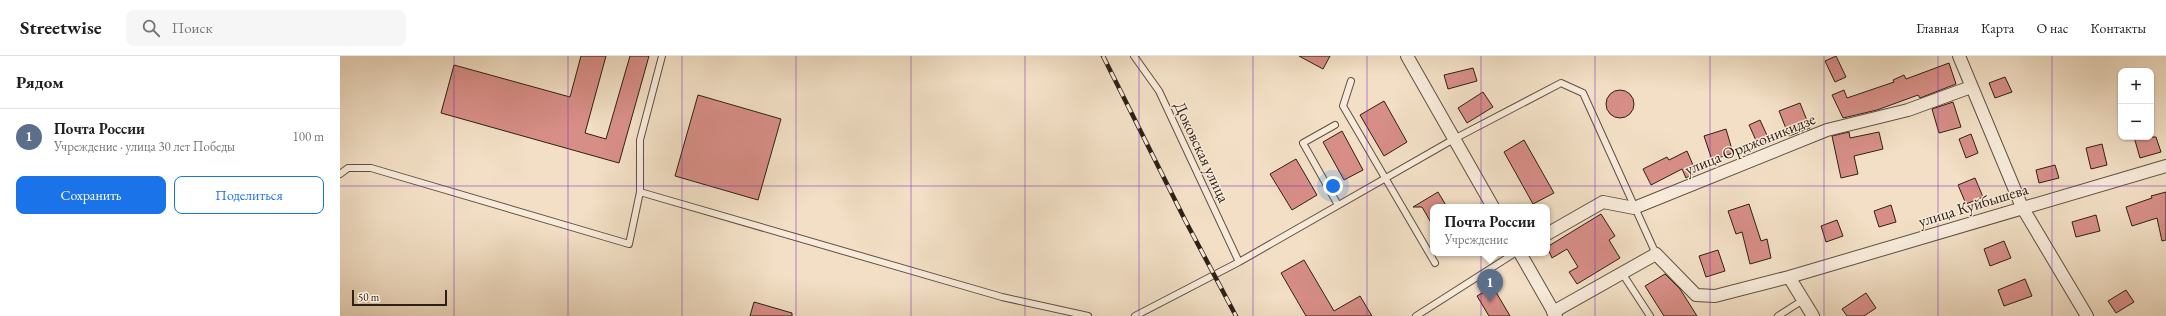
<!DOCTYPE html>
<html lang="ru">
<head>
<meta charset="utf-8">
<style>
  :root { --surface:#fff; --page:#f6f6f6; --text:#202124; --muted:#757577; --line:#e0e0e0; --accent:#1a73e8 }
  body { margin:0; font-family:"EB Garamond",serif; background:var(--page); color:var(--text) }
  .controls { position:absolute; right:12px; top:12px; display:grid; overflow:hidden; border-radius:8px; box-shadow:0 1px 3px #0004 }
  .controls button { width:36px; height:36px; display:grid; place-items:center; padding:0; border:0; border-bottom:1px solid var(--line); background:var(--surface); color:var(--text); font:20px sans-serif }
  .scale { position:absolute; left:12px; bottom:10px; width:95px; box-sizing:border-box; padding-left:4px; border:2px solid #2e2016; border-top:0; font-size:11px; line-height:14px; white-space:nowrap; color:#2e2016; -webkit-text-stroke:3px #f7ead9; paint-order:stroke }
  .you { position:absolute; left:993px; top:130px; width:14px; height:14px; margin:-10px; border:3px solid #fff; border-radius:50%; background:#1a73e8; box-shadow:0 0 0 6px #1a73e833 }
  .badge { display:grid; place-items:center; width:26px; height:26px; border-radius:50%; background:var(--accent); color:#fff; font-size:13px; font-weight:700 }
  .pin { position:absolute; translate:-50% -33px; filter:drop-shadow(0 1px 2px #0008) }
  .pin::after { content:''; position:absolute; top:21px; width:14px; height:12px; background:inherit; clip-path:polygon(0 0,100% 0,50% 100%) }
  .popup { position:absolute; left:1090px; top:148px; width:120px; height:52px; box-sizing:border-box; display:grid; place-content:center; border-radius:8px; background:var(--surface); filter:drop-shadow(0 1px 3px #0005); font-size:13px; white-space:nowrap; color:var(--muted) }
  .popup b { font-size:15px; color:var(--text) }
  .popup::after { content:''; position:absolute; left:50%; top:100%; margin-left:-8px; border:8px solid transparent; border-top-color:var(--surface) }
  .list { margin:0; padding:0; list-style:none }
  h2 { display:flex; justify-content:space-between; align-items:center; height:52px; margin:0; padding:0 16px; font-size:17px }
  h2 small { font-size:13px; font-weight:400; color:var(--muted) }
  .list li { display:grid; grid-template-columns:26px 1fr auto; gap:12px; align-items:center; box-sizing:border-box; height:56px; padding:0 16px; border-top:1px solid var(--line) }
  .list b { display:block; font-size:15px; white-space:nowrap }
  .list p { margin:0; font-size:13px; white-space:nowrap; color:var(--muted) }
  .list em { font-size:13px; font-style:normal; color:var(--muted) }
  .actions { display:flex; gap:8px; padding:12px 16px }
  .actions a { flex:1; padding:9px 0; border:1px solid var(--accent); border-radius:8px; text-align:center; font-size:14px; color:var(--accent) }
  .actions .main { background:var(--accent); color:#fff }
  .icon { flex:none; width:22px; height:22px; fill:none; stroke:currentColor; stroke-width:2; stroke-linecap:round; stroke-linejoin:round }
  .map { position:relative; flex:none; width:1826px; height:260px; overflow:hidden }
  header { display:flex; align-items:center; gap:24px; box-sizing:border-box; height:56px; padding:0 20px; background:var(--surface); border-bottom:1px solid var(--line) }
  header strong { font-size:19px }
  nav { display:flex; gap:22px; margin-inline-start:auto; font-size:14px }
  .search { width:280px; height:36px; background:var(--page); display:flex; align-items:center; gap:10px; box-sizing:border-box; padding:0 14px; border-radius:8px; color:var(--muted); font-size:15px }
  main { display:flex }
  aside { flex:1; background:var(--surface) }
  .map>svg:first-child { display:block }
</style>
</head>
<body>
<header>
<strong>Streetwise</strong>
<div class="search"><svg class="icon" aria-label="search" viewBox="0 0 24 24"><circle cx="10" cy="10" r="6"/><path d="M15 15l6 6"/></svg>Поиск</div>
<nav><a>Главная</a><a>Карта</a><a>О нас</a><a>Контакты</a></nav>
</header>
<main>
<aside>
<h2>Рядом<small></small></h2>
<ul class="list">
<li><span class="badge" style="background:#5c6f8a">1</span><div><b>Почта России</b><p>Учреждение · улица 30 лет Победы</p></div><em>100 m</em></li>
</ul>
<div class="actions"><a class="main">Сохранить</a><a>Поделиться</a></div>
</aside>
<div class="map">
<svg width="1826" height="260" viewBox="0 0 1826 260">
  <rect width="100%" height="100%" fill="#f2dfc5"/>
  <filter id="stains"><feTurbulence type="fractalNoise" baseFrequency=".005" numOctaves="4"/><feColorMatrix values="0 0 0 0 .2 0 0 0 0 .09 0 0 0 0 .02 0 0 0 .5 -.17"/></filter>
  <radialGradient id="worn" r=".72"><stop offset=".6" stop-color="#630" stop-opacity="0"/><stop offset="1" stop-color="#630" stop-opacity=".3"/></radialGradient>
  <path fill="#d78e87" stroke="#2e2016" d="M241,0H266L245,77L266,83L290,0H309L279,107L101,57L114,9L230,41Z
    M959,0H990L983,13Z
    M1496,0L1506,21L1495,26L1485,5Z
    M1609,7L1616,28L1580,42L1578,39L1537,54L1503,62L1492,39L1504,34L1507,42L1554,26L1553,24L1564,19L1566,23Z
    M1133,12L1137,25L1108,33L1104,19Z
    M1665,21L1672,36L1655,42L1649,27Z
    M1266 48a14 14 0 1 1 28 0a14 14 0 1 1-28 0Z
    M1143,36L1153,51L1127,67L1118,52Z
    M358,39L441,63L418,144L335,120Z
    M1044,45L1067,86L1044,100L1020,59Z
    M1613,46L1621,71L1599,77L1592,53Z
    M1460,47L1470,72L1449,80L1439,55Z
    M1420,64L1430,86L1419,91L1409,69Z
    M1386,73L1393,97L1372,104L1364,80Z
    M1002,75L1023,114L1004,124L983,86Z
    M1509,76L1510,82L1539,76L1543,93L1514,100L1518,118L1501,122L1492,80Z
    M1631,78L1638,97L1626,102L1619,83Z
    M1794,81H1816L1821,96L1800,102Z
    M1184,84L1214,137L1193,148L1164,96Z
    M1762,88L1767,109L1751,113L1746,92Z
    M1347,95L1356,116L1346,122L1342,113L1311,129L1303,113L1327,101L1329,104Z
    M956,103L977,139L952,154L930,118Z
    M1715,109L1719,122L1699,127L1696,114Z
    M1635,122L1643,141L1626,148L1618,129Z
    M1098,136L1107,151H1093V170L1082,151H1073Z
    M1826,136V184L1822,185L1817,162L1792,170L1786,151L1812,142L1811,140Z
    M1409,148L1421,185L1427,183L1431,202L1410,208L1402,176L1396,178L1388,155Z
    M1551,149L1556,166L1539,171L1534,155Z
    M1261,158L1275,180L1269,184L1280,202L1237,228L1229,216L1238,211L1227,193L1212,202L1207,191Z
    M1756,159L1760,175L1736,181L1732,166Z
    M1497,164L1503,180L1486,186L1481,170Z
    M1664,185L1671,202L1650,210L1644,193Z
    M1378,194L1385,215L1366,221L1359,200Z
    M964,204L994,255L1020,240L1032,260H966L941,217Z
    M1325,218L1340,233L1357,260H1324L1305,230Z
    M1685,223L1692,240L1664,250L1658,234Z
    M1153,231L1170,260H1149L1137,240Z
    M1786,234L1794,246L1776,257L1768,245Z
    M1526,237L1536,252L1524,260H1507L1502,253Z
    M414,246L452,257V260H410Z"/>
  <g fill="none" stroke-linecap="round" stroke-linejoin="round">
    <defs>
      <path id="lane" d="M794,0L819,35L899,206
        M1011,25L1003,50L1095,207
        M995,69L963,87L998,149
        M0,118L8,112H31L289,188L300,136V84L322,0
        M300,136L662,241L748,260
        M1282,217L1310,260
        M795,260L899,206L1114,83L1221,27L1243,37L1316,198
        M1076,260L1175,197
        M1438,260L1463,244"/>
      <path id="street" d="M1067,0L1153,151
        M1619,0L1682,151L1747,260
        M1207,178L1263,146L1294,152L1487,74L1568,54L1631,31
        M1180,197L1216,260
        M1449,221L1473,260
        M1213,256L1316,198L1356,239L1375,240L1449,221L1826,110"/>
    </defs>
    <use href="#lane" stroke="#5f5042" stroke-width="8"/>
    <use href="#street" stroke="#5f5042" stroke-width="14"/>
    <use href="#lane" stroke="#f7ead9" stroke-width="6"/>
    <use href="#street" stroke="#f7ead9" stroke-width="12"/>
    <defs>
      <path id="rail" d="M763,0L845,164L896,260"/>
    </defs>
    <use href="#rail" stroke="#2e2016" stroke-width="4.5"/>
    <use href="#rail" stroke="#f7ead9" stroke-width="3" stroke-dasharray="9" stroke-linecap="butt"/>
  </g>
  <path fill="none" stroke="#7b2cbf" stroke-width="1" stroke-opacity="0.55" d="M114,0V260M228,0V260M342,0V260M456,0V260M571,0V260M685,0V260M799,0V260M913,0V260M1027,0V260M1141,0V260M1255,0V260M1370,0V260M1484,0V260M1598,0V260M1712,0V260M0,130H1826"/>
  <g text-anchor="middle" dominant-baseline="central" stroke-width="3" stroke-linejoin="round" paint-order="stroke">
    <g font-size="16" fill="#2e2016" stroke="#f7ead9">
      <text transform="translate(1410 88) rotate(-22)">улица Орджоникидзе</text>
      <text transform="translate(862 96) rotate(65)">Доковская улица</text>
      <text transform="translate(1633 149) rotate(-17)">улица Куйбышева</text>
    </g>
  </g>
  <rect width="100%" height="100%" filter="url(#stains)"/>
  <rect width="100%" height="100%" fill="url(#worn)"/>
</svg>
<div class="controls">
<button>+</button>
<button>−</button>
</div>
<div class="scale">50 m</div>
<div class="you"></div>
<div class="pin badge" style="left:1150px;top:246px;background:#5c6f8a">1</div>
<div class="popup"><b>Почта России</b>Учреждение</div>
</div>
</main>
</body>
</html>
